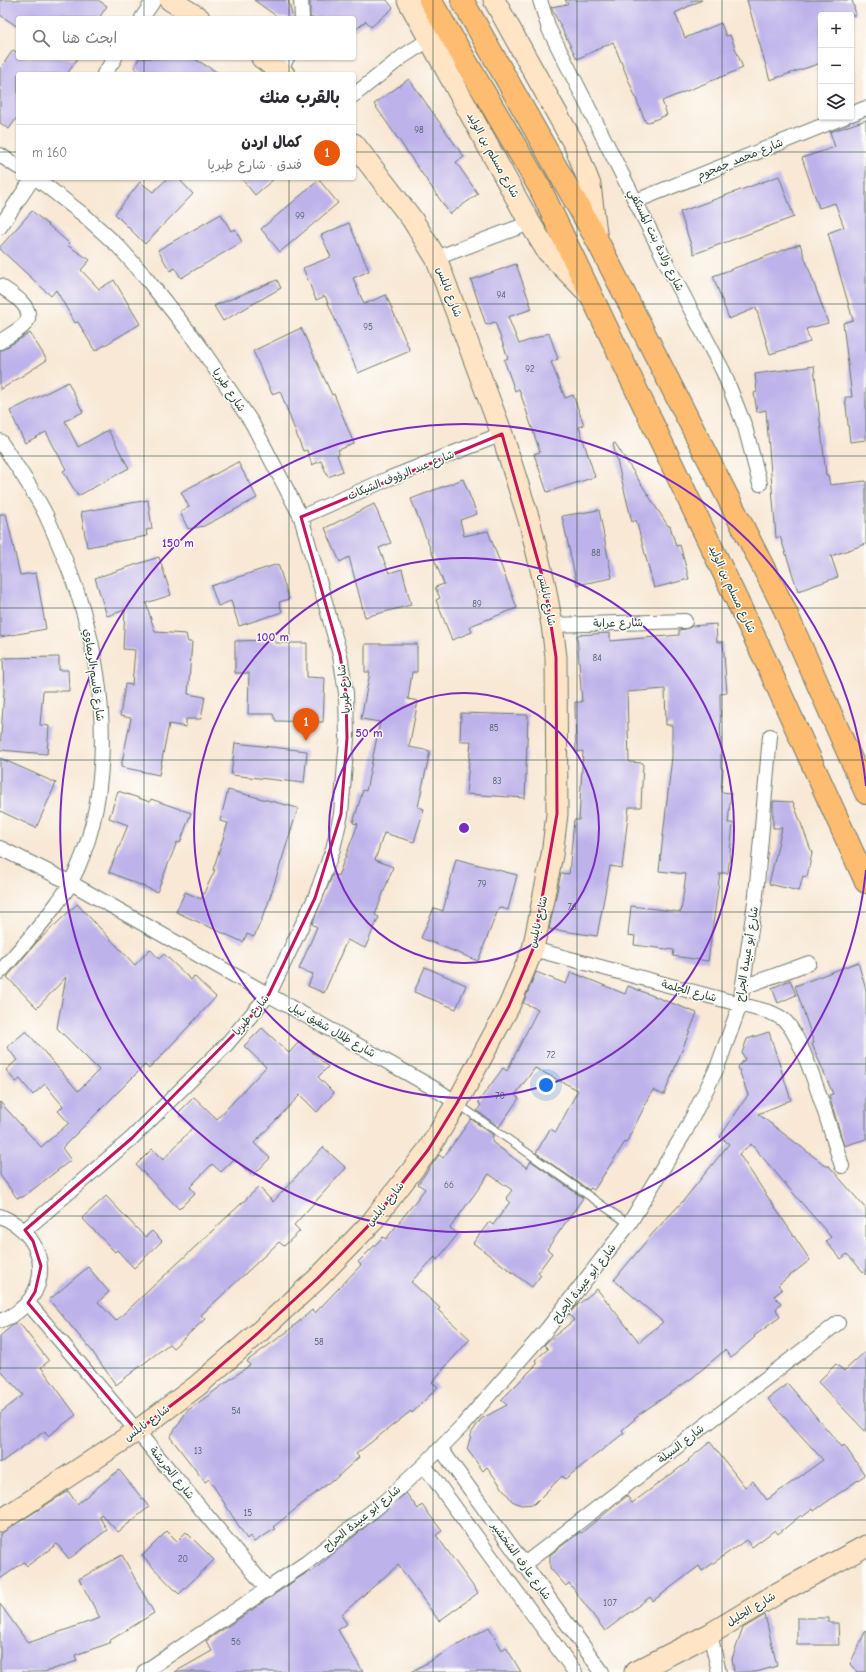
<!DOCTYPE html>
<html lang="ar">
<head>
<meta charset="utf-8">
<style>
  :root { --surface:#fff; --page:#f7f7f7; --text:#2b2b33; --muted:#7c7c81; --line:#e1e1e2; --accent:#ea580c }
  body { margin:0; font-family:"Comic Neue","Playpen Sans Arabic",sans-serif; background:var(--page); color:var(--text); direction:rtl }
  .controls { position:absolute; right:12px; top:12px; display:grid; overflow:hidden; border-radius:4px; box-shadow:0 1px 3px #0004 }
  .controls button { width:36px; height:36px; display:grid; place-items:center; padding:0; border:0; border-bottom:1px solid var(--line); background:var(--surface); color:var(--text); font:20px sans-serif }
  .you { position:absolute; left:546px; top:1085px; width:14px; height:14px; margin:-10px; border:3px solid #fff; border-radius:50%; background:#1a73e8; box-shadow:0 0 0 6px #1a73e833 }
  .badge { display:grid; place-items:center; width:26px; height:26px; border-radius:50%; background:var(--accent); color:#fff; font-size:13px; font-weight:700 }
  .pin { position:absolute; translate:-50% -33px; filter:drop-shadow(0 1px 2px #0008) }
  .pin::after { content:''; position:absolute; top:21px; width:14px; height:12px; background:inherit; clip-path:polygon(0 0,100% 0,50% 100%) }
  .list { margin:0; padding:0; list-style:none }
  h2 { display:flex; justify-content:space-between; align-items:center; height:52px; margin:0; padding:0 16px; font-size:17px }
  h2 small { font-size:13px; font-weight:400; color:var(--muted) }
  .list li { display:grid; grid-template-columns:26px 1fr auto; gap:12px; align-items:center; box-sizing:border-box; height:56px; padding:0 16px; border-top:1px solid var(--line) }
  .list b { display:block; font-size:15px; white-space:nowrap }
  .list p { margin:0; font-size:13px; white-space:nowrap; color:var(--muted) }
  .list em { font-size:13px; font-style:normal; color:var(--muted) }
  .icon { flex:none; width:22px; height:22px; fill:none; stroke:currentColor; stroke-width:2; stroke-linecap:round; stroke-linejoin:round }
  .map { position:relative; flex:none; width:866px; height:1672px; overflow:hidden; direction:ltr }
  .search { position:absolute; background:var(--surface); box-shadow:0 1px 3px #0004; left:16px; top:16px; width:340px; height:44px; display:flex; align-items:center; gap:10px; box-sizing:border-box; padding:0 14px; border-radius:4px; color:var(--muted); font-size:15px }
  .panel { position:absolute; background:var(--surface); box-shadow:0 1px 3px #0004; left:16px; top:72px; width:340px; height:108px; border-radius:4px; direction:rtl }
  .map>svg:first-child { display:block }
</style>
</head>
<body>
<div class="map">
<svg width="866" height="1672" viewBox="0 0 866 1672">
  <rect width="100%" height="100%" fill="#fdfcf7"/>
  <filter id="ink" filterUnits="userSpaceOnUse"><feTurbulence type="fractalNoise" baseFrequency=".025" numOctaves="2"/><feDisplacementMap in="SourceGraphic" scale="8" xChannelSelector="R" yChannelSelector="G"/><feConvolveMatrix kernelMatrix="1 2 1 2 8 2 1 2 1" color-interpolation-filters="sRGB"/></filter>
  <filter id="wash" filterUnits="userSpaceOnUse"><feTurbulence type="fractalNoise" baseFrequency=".012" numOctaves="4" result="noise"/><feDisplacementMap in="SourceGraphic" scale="16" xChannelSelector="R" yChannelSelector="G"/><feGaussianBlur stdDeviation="0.9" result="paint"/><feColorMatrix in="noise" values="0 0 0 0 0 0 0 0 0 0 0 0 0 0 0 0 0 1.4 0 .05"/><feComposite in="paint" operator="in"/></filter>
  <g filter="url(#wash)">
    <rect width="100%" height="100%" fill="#f8e8d5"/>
    <g id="blocks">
      <path fill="#bdb2ea" d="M0,0H98L107,6L99,18H18V27L0,15Z
        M254,0H288L293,18H279Z
        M312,0H387L393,8L371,27L366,21L354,31V18H310V2Z
        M565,0H702L675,13L685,38L721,23L726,36L730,35L743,68L662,101L667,115L646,123L613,42L577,59L551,7L568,4Z
        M747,0H852L856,15H821V63L770,80Z
        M13,50L18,53V58H78L67,74H18V116L9,129L0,123V69Z
        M139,58H193L220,74H143L134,68Z
        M409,79L464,157L456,162L478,194L450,214L374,104Z
        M866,120V440L850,442L845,397H852L843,323L853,320L828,233L844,227L835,203L819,208L802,158L835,147L830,132Z
        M779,176L794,217L694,254L680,212Z
        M168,178H178L193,194L145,244L115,214L140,182L153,192Z
        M241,178H275L255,195Z
        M319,180L338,203L280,252L261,229Z
        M32,211L69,243L67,245L90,260L81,270L99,289L114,280L140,324L95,351L78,322L75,323L56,290L51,296L0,249V247Z
        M221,214L231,231L235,229L242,242L181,278L175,268L170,271L158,250Z
        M349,223L369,271L353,278L364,304L386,295L410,351L358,373L325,296L316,300L303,268L331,257L321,235Z
        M800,244L828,323L806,329L810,342L770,354L756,308L729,319L713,276Z
        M516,264L532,309L508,317L519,344L549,333L558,359L551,362L565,398L573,395L584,425L579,427L595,477L547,492L534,454L540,452L519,389L515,391L504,360L508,358L495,322L486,325L471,280Z
        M277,280L281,288L223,321L214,306Z
        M301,328L332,395L334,394L354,444L338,450L339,454L337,455L343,471L328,477L321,461L312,465L307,450L303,451L280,391L272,394L253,351Z
        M30,333L47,360L0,390V351Z
        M814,366L826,475H828L830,485L866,481V544L831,556L838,577L798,591L780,536L776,538L766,410L757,412L754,393L757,392L755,374Z
        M68,382L83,412L65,421L78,447L108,430L129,468L78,496L63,471L66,469L46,432L25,443L10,411Z
        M615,443L668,526H670L676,546L680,545L689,579L654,588L636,520L632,522L613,444Z
        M238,462L257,498L204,526L188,529L180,512L189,507L181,492Z
        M463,479L477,514L460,520L464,536L488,531L517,608L470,626L472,632L452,640L436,600L440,598L435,587L444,584L411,499Z
        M148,500L152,529L146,530L147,536L87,547L81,512Z
        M374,504L391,543L379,548L389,573L402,569L411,605L365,617L349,557L340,562L325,528Z
        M599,510L612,578L577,585L562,516Z
        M0,514H6L20,575L36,573L46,629L0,637Z
        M159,557L171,595L146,603L155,632L186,634L188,642H192L188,694L205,697L201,719H186V727L169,724L159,775L121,767L131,718L120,716L125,684L132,685L135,650L123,649L125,610L107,616L95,578Z
        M278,564L289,599L279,602L282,612L239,626L231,601L218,606L211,586Z
        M716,624L717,642H723L727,693L720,694L721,768L723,769L721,792L731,793L728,823H733L728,873H720L708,961L673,956L674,950L634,945L635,936L628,935L631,906L681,912L686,874L659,871L672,757V725H666L665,689L627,692L629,762L643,763L641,807H629L622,868L610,866L597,936L549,929L561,873L569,874L574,820H579L583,751L576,752L575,702H582L577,635L610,633V641L679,635V630L686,629L692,626Z
        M275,640V643H307V677L325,678L323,722L276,721L273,714H248L249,673H235V641Z
        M365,644H417V672H412L408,699L418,701L409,747L430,751L418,807L424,809L414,842L384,833L375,860L393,867L375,915L379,917L365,948L347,940L324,993L308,986L313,974L299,969L317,927L312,924L333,874L338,876L358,824L353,823L363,790L366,791L380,722L361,719L370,672H365Z
        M59,657V670H68L69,691H43L40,725L49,726L47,754L0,750L4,692L3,658Z
        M461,713L528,715L525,798L466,794L471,741H460Z
        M235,743L307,751L304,783L231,775Z
        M0,758L56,783L36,828L0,811Z
        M228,790L298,808L267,907L254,937L247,934L243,942L176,912L185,892L201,899L215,870H213L228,823L220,821Z
        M118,791L150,802L151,799L191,813L180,843L177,842L157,892L109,872L128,825L109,818Z
        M773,801L793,802L812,853L807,877L803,876L799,891L769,884L782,828H773Z
        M456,859L517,875L508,910L499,907L478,961L421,938L434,908L443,911Z
        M77,904L135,965L150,949L159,959L164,954L191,980L194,976L216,997L149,1069L145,1065L62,1148L71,1160L23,1197L17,1198L0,1175V1102L41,1147L69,1123L58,1111L63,1106L45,1084L33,1095L20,1079L16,1082L6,1070L17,1060L7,1047L26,1031L78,1091L99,1070L57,1028L66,977L37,1008L7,977L36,943Z
        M858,962L866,990V1139L844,1146L829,1095L833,1094L812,1044L814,1043L795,986Z
        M425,967L466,985L456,1009L414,992Z
        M536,972L566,984L571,972L625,994L628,986L697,1013L664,1095L653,1090L626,1143L625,1142L594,1190L591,1188L589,1190L536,1153L550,1129L556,1132L578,1090L535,1068L515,1095L519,1098L499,1127L477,1111L481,1105L478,1102L503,1068L507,1071L538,1009L523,1003Z
        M790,980L796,995L778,1003L772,988Z
        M262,1028L289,1053L300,1041L328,1067L318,1077L334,1093L317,1112L300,1095L254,1143L270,1158L253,1176L234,1159L221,1172L212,1164L190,1187L195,1193L179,1209L136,1165L152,1149L163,1160L193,1127L178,1113L194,1097L217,1119L266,1067L244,1046Z
        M769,1032L791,1100L758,1114L826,1166H829L866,1209V1275L847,1254L841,1259L826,1242L831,1237L751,1144L739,1154L810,1260L778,1285L782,1290L774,1296L781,1303L776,1309L780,1317L754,1336L755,1337L731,1358L725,1350L692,1378L634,1418L635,1419L622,1430L624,1433L565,1479L562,1476L534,1504L521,1505L512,1501L487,1467L483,1471L467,1449L472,1432L481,1419L507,1405L501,1400L538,1363L535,1360L548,1349L544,1345L547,1342L574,1320L569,1314L575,1307L597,1289L639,1342L663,1322L614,1280L653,1233L683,1201L729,1144L720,1137L748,1095L738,1067L745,1059L742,1053L747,1039Z
        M471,1119L493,1135L492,1142L527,1168L531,1161L583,1198L547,1249L552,1253L538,1272L541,1275L532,1287L473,1243L489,1222L493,1225L510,1202L506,1198L512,1190L489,1174L450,1228L458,1234L437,1260L435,1257L411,1282L440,1308L438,1310L470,1339L432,1382L438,1387L412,1413L411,1411L356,1454L359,1457L333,1481L332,1480L273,1527L275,1529L254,1542L250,1536L247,1539L209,1479L205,1482L170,1437L187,1411L250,1365L247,1361L288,1331L312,1310L315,1313L361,1265L358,1262L383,1237L386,1239L425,1189L418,1184L439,1155L443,1158Z
        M323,1147L346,1168L294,1225L300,1231L284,1246L279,1242L201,1315L205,1319L173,1348L169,1344L116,1385L92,1351L49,1300L88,1267L109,1292L98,1302L116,1321L259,1187L273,1202Z
        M106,1196L145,1237L152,1231L162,1241L134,1268L117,1250L115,1252L82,1218Z
        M20,1324L49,1361L41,1367L76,1415L48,1436L45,1431L0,1463V1413L23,1395L0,1370V1336L13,1325Z
        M866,1351V1432L818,1382L836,1364L844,1371Z
        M788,1384L842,1447L844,1445L865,1475L814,1511L813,1509L802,1517L801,1515L778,1534L775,1530L752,1547L746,1540L702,1571L699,1566L653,1601L650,1597L605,1631L569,1583L566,1586L550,1568V1555L580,1532L581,1533L627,1496L632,1503L689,1461L688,1460L710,1442L745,1487L753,1481L767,1500L823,1460L768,1399Z
        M119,1470L149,1507L118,1532L101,1514L99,1516L107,1530L69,1559L57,1544L27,1566L24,1562L0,1579V1534L68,1491L77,1504Z
        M406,1493L418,1509L422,1505L442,1531L436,1535L478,1593L439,1621L398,1565L341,1615L347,1624L338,1630L363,1672H175L212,1651L206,1641L309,1571L310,1573Z
        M167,1531L177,1541L186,1532L214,1560L179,1594L142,1556Z
        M122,1555L154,1613L109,1641L110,1643L75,1655L77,1661L45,1672H0V1604L28,1643L100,1618L79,1579Z
        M765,1615L777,1666L756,1672H734L732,1659L743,1628Z
        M797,1618H829V1623H838L839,1645H797Z
        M489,1627L502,1650L506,1647L521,1672H411Z
        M866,1630V1672H857L850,1664Z"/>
    </g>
  </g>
  <g filter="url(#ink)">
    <use href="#blocks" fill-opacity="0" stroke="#6b796c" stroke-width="1"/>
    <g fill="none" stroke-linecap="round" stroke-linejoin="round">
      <defs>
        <path id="lane" d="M458,1104L629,1224"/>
        <path id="street" d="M301,0L302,18
          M540,0L549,29L670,270L723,371L745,427L760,484
          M142,18L154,0
          M280,71L287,58
          M104,74L115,58
          M354,95L402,57L430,39
          M851,114L866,108
          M0,155L18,167
          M636,201L844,117
          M0,227L33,178
          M436,258L530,223
          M0,286C11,293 39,310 24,325C17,332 7,336 0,342
          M0,441C16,465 33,489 46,515C60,546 74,579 83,611C108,695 112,803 71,882C68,889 62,896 58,902C40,927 20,949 0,972
          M301,517L390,478L502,434
          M552,625L685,621
          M0,848L71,883L437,1090L457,1103
          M533,949L769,1012C774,1014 781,1017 785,1021C805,1039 832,1136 842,1166
          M743,987L809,963
          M0,1216C53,1237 54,1301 0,1321
          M25,1230L132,1138L226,1045L269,994L315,898L333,849L341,814L347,738L346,693L340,655L301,517L252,423L197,342L142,273L119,247L85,216L36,178
          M28,1303L137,1431L268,1590
          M441,1449L602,1672
          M424,1465L575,1672
          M523,1565L838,1323
          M710,1634L719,1672
          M144,1672L306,1563L384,1502L424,1465L463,1425L548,1328L629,1224L686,1130L717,1068L740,1005L756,895L770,736"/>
        <path id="secondary" d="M170,0L199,18
          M408,0L530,223L547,251L588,293
          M494,0L575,146L590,185L597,240
          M262,58L284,74
          M0,1521L137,1431L197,1386L257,1334L318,1278L371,1223L428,1150L457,1103L509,1006L533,949L552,855L557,814L556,657L552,625L545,586L530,523L502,434L436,258L412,219L354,144
          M635,1672L710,1634L778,1593L866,1546"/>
        <path id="highway" d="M430,0L540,188L763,655L866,882
          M462,0L597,240L784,608L866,793"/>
      </defs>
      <use href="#lane" stroke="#6b796c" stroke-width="9"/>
      <use href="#street" stroke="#6b796c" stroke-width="16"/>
      <use href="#secondary" stroke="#6b796c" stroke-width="23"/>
      <use href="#highway" stroke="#6b796c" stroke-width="24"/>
      <use href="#lane" stroke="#fff" stroke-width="7"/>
      <use href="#street" stroke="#fff" stroke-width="14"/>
      <use href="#secondary" stroke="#ffe4c6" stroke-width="21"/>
      <use href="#highway" stroke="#febc70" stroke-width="22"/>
    </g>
  </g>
  <path fill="none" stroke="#c2185b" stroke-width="3" stroke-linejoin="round" d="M502,434L545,586L556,657L557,814L533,949L509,1006L457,1103L428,1150L371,1223L318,1278L257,1334L197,1386L137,1431L28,1303L35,1292L41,1266L33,1241L25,1230L132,1138L248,1020L269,994L315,898L341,814L347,738L346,693L340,655L301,517Z"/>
  <path fill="none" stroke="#1f3d34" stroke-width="1" stroke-opacity="0.55" d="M144,0V18M289,0V18M433,0V1672M577,0V1672M722,0V1672M144,58V74M289,58V74M0,152H18M354,152H866M144,178V1672M289,178V1672M0,304H866M0,456H866M0,608H866M0,760H866M0,912H866M0,1064H866M0,1216H866M0,1368H866M0,1520H866"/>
  <g fill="none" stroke="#7b2cbf" stroke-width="2">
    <circle cx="464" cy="828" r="135"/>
    <circle cx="464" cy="828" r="270"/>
    <path d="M866 870A404 404 0 1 1 866 786"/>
  </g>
  <g text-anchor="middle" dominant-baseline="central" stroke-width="3" stroke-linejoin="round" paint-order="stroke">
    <g font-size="9" fill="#465a62">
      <text x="419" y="130">98</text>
      <text x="300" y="216">99</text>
      <text x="501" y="295">94</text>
      <text x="368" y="327">95</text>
      <text x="530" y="369">92</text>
      <text x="596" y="553">88</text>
      <text x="477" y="604">89</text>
      <text x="597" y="658">84</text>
      <text x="494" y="728">85</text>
      <text x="497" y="781">83</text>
      <text x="482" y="884">79</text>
      <text x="572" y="907">76</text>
      <text x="551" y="1055">72</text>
      <text x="500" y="1096">70</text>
      <text x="449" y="1185">66</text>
      <text x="319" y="1342">58</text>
      <text x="236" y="1411">54</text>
      <text x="198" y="1451">13</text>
      <text x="248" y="1513">15</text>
      <text x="183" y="1559">20</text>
      <text x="610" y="1603">107</text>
      <text x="236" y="1642">56</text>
    </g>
    <g font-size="11" fill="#1f3d34" stroke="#fdfcf7">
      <text transform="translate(493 155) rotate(61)">شارع مسلم بن الوليد</text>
      <text transform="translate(740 159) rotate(-22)">شارع محمد جمجوم</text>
      <text transform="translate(656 240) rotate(64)">شارع ولادة بنت المستكفي</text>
      <text transform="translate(449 292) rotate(69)">شارع نابلس</text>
      <text transform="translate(229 390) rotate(56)">شارع طبريا</text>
      <text transform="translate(401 475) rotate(-22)">شارع عبد الرؤوف الشيكات</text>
      <text transform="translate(732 589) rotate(65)">شارع مسلم بن الوليد</text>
      <text transform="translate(547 600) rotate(79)">شارع نابلس</text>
      <text transform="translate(618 623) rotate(-1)">شارع عرابة</text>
      <text transform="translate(94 675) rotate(82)">شارع قاسم الريماوي</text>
      <text transform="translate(344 689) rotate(-96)">شارع طبريا</text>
      <text transform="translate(538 922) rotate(-77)">شارع نابلس</text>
      <text transform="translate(747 954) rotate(-81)">شارع أبو عبيدة الجراح</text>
      <text transform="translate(689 991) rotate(15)">شارع الجلمة</text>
      <text transform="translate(251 1015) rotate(-50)">شارع طبريا</text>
      <text transform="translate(332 1030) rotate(30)">شارع طلال شفيق نبيل</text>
      <text transform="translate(385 1204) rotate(-51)">شارع نابلس</text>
      <text transform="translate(584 1283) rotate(-52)">شارع أبو عبيدة الجراح</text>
      <text transform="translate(147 1423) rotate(-36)">شارع نابلس</text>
      <text transform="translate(681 1444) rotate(-38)">شارع السيلة</text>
      <text transform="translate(172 1473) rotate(51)">شارع الجريشة</text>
      <text transform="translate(362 1518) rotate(-39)">شارع أبو عبيدة الجراح</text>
      <text transform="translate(521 1561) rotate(54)">شارع عارف الشخشير</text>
      <text transform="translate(751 1609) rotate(-31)">شارع الجليل</text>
    </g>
  </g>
  <circle cx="464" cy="828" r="6" fill="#7b2cbf" stroke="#fdfcf7" stroke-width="2"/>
  <g font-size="12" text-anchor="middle" font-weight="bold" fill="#7b2cbf" stroke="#fdfcf7" stroke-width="3" stroke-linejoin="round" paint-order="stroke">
    <text x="178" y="547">150 m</text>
    <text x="273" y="641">100 m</text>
    <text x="369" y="737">50 m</text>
  </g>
</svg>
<div class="controls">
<button>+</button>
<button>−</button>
<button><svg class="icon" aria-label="layers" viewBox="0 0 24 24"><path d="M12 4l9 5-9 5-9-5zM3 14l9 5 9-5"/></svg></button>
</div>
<div class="you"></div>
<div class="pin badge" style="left:306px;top:741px">1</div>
<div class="search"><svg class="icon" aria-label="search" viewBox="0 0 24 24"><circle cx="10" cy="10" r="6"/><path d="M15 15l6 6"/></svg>ابحث هنا</div>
<section class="panel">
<h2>بالقرب منك<small></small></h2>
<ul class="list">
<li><span class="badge">1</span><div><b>كمال اردن</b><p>فندق · شارع طبريا</p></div><em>160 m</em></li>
</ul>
</section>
</div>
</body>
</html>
